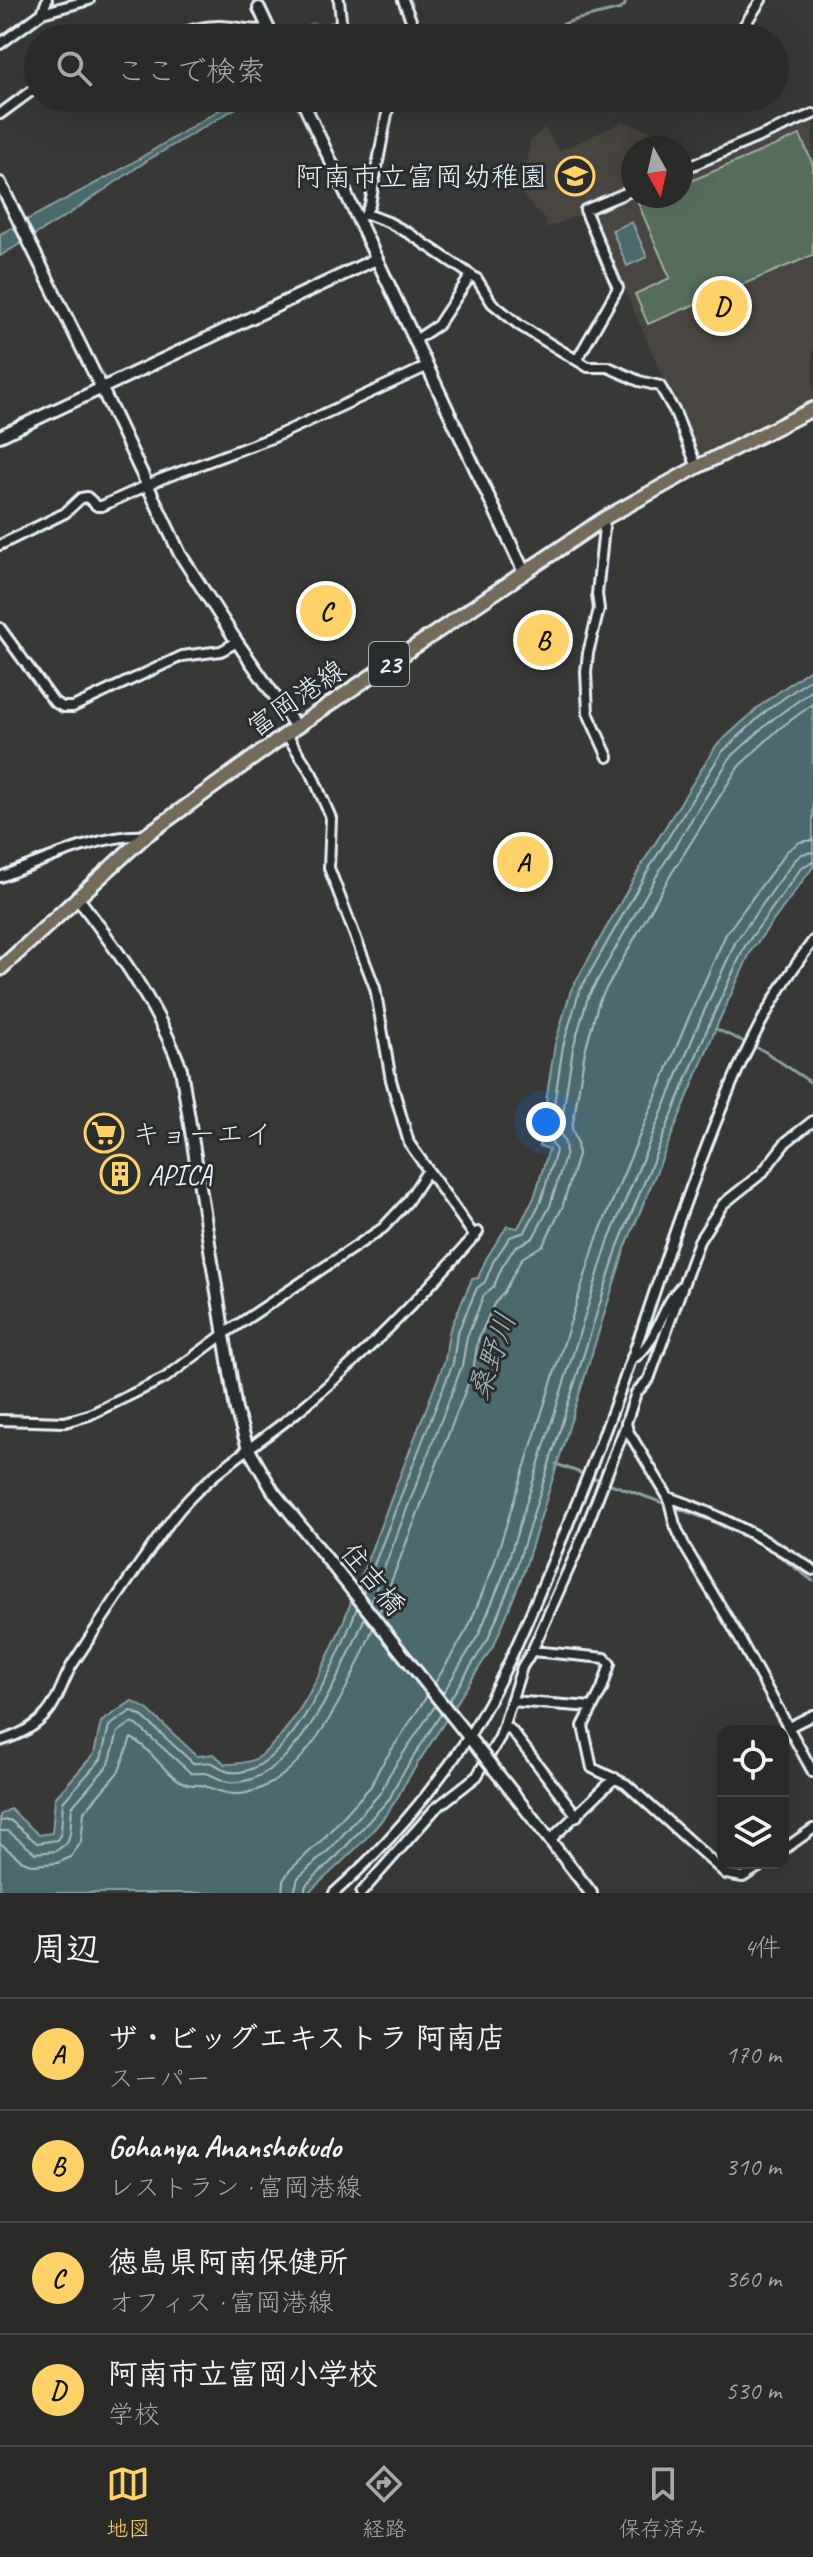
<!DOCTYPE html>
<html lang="ja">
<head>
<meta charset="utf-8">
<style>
  :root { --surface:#2a2a28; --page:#363634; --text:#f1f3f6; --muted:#a5a7a8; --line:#464645; --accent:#ffd166 }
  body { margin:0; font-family:Caveat,"Klee One",sans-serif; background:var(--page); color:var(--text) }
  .controls { position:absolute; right:24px; bottom:24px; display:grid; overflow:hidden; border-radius:16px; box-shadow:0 8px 32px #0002 }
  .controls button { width:72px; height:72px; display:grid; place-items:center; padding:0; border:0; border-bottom:2px solid var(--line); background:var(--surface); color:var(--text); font:40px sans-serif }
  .compass { position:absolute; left:621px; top:136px; width:72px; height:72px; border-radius:50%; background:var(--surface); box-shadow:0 8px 32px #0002; rotate:172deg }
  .you { position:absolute; left:546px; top:1122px; width:28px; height:28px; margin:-20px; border:6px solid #fff; border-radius:50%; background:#1a73e8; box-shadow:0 0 0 12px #1a73e833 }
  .badge { display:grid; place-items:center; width:52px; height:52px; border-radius:50%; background:var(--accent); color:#111; font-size:26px; font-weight:700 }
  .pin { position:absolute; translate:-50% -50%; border:4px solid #fff; box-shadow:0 2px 8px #0006 }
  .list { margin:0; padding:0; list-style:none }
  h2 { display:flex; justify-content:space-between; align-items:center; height:104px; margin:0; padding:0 32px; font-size:34px }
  h2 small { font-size:26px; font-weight:400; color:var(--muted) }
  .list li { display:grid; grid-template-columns:52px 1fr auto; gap:24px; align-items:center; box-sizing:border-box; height:112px; padding:0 32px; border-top:2px solid var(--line) }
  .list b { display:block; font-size:30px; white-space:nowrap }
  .list p { margin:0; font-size:26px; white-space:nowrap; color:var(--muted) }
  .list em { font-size:26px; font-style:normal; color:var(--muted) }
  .icon { flex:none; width:44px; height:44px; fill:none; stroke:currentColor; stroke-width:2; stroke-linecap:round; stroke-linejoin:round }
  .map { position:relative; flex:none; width:813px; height:1893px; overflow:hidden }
  .search { position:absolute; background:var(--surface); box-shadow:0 8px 32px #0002; left:24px; right:24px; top:24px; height:88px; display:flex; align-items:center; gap:20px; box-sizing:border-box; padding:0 28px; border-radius:44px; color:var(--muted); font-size:30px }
  .sheet { height:552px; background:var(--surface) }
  nav { display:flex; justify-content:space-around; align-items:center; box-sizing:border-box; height:112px; border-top:2px solid var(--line); background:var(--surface); font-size:22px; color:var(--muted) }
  nav a { display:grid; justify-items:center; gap:4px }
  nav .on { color:var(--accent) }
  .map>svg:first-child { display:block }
</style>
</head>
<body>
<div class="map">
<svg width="813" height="1893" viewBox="0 0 813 1893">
  <rect width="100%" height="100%" fill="#383836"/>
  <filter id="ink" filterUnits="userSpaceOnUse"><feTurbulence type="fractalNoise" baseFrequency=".0125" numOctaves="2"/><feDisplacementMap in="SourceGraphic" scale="16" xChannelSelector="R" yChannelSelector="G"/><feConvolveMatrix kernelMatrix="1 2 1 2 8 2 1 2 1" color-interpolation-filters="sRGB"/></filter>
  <g filter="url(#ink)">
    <path fill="#48453f" d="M813,119V399L697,456L591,212L633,195L681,196V175Z
      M623,122L671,137L675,148H633V186L581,208L582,214L547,228L545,219L511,184L526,167L530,141L545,127L559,151Z"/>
    <path fill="#546d5a" stroke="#9eafa9" stroke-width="2" d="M800,135L813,165V255L648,324L635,294L670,278L638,203L654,196H681V185Z"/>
    <path fill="#4c6b6d" stroke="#8aa1a5" stroke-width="2" d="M239,98H253L148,160L69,214L0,256V234L117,172Z
      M632,222L647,257L627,266L612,230Z
      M813,667V867L751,951L718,1023L625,1248L522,1577L495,1643L404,1785C386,1825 341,1863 308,1893H0V1815L10,1809L39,1835L52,1833L55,1798L94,1754L101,1722L132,1701L148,1710L197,1756L214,1754L225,1764C237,1764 251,1763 260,1756C297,1727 324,1666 342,1625L445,1360L449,1332L472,1279L478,1278L486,1259L507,1226L518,1228L534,1198L549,1149L539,1146L555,1044L571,990L644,861L716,746L761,705Z"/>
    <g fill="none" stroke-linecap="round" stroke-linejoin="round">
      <path stroke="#aabbc0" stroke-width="2" d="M363,1593L453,1363L457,1334L477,1288L485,1282L493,1262L510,1237L525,1232L541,1201L556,1151L549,1137L563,1046L579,992L651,865L722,752L766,711L813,677
        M371,1602L462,1366L467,1337L484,1295L494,1286L502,1267L515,1247L533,1238L550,1206L566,1153L565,1143L560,1133L573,1048L588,997L660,870L730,758L773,719L813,690
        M379,1613L473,1371L478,1340L494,1304L504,1292L522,1258L543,1245L562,1208L578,1155L577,1142L572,1129L585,1051L599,1001L670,876L739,766L780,728L813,704
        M435,1683L468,1628L493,1567L597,1238L691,1012L726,934L787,851L800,842L813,840
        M443,1693L479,1634L505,1571L608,1242L702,1016L736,941L794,861L802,854L813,852
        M449,1701L488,1639L514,1575L618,1246L711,1020L745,946L802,867L813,862
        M0,1821L10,1820L37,1843L57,1840L61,1833L63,1802L101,1759L109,1726L131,1711L143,1717L193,1763C198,1764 207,1761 212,1763C224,1767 221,1774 240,1772C293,1765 340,1653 357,1608
        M0,1831H8L35,1853L56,1851L67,1843L70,1834L72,1807L109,1764L118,1732L131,1723L137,1725L191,1773C196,1774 204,1772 209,1774C223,1780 226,1785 244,1781C300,1771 345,1665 365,1617
        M0,1843L21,1860L33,1865L57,1863L71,1857L81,1842L84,1812L119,1771L131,1738C152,1748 164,1776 187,1784C193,1786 200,1784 205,1786C219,1791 230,1796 246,1793C308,1781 352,1681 373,1628
        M282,1893L283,1881L289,1871L322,1840L371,1786L379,1769L427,1696
        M294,1893L298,1878L331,1848L381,1792L389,1775L435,1706
        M304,1893L306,1885L338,1855L390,1798L398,1781L441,1714"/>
      <path stroke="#8aa1a5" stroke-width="3" d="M313,31L330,23L386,38
        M410,38H416
        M523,38L575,20L621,9L625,5V0
        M716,1029L764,1051L813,1084
        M556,1464L707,1519L770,1549L813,1581"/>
      <path stroke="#4c6b6d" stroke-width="18" d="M307,38L313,31"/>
      <defs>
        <path id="minor" d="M403,0L411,20
          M42,13L47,0
          M740,32L761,0
          M338,33L341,20L339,0
          M132,38L148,34L162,38
          M166,38C183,33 199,26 217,26C234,25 250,33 268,28
          M320,38L330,32L354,38
          M0,44L42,13L89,0
          M0,114L38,86
          M681,170L813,114
          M367,214L388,222L410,234L477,279L492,303L519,325L588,367H608L639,381L660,386L675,412L697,467
          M365,215L370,204L390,98
          M414,341L438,325L471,275
          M577,360L618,288L585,210L633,190
          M605,518L597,594L599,609L588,653L586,672L588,713L608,757
          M0,545L65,513L81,498L87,497L97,506H102L161,479L274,437L426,367
          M0,628L54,702L63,707H73L182,656L221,651L237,642
          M286,734L312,774L331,818L329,868L375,988L391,1080L409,1143L475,1237
          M0,877C40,862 103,833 145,836
          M813,1121L786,1142L762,1173L723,1204L711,1222L699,1241L649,1379L636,1393L626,1423L628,1431L668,1497L675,1525L685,1547L734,1629L813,1772
          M632,1359C658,1344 661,1304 683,1285
          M0,1420L65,1422L89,1415L165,1378L224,1334L383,1228L407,1202L428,1170
          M668,1497C720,1514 767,1540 813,1570
          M532,1651L605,1658L610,1664L602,1689L583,1726L592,1768L626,1784L726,1874L743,1877L765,1863
          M511,1701L592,1707
          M504,1726L511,1730L577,1816
          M789,1727L813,1715
          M0,1741C17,1736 35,1727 47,1713C58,1701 63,1680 72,1665C104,1616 137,1566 172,1519C204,1476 251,1449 292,1416C357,1363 423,1295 478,1232
          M550,1840L615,1778
          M783,1850L813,1829
          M334,1893C383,1850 432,1792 468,1738C502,1684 527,1622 552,1563C580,1496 607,1429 631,1360C649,1311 664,1261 682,1212C717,1116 751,1022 813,941
          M361,1893L435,1809L477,1776L500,1737L522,1667L532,1651L578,1548L626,1425"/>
        <path id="tertiary" d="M259,8L273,38
          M301,98L524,572
          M0,183L101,387L180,554L237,642L296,727
          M0,436L376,259
          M77,897C119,952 157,1004 181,1069L236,1410L248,1448L273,1491L479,1750
          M542,1830L591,1893"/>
        <path id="primary" d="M0,969L145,836L296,727L605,518L697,467L813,409"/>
      </defs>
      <use href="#minor" stroke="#e8f1f8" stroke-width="14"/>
      <use href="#tertiary" stroke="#e8f1f8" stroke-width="16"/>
      <use href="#primary" stroke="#e8f1f8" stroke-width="18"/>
      <use href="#minor" stroke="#2a2d2e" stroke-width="8"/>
      <use href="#tertiary" stroke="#2a2d2e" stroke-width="10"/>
      <use href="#primary" stroke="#736b5a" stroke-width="12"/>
      <defs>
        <path id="tertiary-bridge" d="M479,1750L542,1830"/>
      </defs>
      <use href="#tertiary-bridge" stroke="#e8f1f8" stroke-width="16" stroke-linecap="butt"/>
      <use href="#tertiary-bridge" stroke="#2a2d2e" stroke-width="10"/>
    </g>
  </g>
  <defs>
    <symbol id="school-ring" viewBox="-11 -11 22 22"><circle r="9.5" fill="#2a2d2e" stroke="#ffd166" stroke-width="1.5"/><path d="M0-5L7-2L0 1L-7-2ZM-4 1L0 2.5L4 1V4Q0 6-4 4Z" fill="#ffd166"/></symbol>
    <symbol id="supermarket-ring" viewBox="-11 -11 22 22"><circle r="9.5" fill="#2a2d2e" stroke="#ffd166" stroke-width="1.5"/><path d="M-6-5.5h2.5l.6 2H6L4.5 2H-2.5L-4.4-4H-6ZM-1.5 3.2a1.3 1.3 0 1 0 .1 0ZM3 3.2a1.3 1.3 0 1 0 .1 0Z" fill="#ffd166"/></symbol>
    <symbol id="building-ring" viewBox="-11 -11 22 22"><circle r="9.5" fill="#2a2d2e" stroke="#ffd166" stroke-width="1.5"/><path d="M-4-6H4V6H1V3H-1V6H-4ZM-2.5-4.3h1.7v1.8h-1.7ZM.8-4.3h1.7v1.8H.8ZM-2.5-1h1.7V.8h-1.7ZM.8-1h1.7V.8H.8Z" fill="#ffd166"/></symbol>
  </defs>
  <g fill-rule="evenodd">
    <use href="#school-ring" x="553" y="154" width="44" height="44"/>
    <use href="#supermarket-ring" x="82" y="1111" width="44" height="44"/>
    <use href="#building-ring" x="98" y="1152" width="44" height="44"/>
  </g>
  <g text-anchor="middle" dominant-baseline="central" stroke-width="6" stroke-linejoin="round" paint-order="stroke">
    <rect fill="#2a2d2e" stroke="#afb6bb" stroke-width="2" x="369" y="642" width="40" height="44" rx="6"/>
    <g font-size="26" font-weight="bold" fill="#e8f1f8">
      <text x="389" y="664">23</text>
    </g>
    <g font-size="28" fill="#e8f1f8" stroke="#2a2d2e" text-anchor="start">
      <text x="547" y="176" text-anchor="end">阿南市立富岡幼稚園</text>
      <text x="132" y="1133">キョーエイ</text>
      <text x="148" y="1174">APICA</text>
    </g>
    <g font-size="28" fill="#e8f1f8" stroke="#2a2d2e">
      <text transform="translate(296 698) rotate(-35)">富岡港線</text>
      <text transform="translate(373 1579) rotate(51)">住吉橋</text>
    </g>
    <g font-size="30" font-style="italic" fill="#a2b5b9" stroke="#2a2d2e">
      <text transform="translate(492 1356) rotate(-71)">桑野川</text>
    </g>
  </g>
</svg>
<div class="controls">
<button><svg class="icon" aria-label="locate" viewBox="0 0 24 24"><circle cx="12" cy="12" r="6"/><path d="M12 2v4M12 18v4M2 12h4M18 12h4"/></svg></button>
<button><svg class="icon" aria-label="layers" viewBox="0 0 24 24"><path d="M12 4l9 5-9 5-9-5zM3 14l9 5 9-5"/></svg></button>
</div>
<svg class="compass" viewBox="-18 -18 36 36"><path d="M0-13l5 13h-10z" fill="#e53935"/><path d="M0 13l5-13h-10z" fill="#a5a7a8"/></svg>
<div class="you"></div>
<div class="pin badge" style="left:523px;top:862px">A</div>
<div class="pin badge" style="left:543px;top:640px">B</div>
<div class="pin badge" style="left:326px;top:611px">C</div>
<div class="pin badge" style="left:722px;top:306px">D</div>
<div class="search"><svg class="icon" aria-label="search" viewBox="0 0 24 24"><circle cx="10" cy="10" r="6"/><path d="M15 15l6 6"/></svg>ここで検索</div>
</div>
<section class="sheet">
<h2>周辺<small>4件</small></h2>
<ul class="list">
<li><span class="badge">A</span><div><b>ザ・ビッグエキストラ 阿南店</b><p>スーパー</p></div><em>170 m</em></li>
<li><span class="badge">B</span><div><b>Gohanya Ananshokudo</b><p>レストラン · 富岡港線</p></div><em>310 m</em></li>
<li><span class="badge">C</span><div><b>徳島県阿南保健所</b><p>オフィス · 富岡港線</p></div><em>360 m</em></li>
<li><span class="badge">D</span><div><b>阿南市立富岡小学校</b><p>学校</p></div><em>530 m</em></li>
</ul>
</section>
<nav>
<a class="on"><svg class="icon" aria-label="map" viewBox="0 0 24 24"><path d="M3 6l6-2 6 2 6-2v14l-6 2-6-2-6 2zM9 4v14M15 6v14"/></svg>地図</a>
<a><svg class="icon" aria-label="directions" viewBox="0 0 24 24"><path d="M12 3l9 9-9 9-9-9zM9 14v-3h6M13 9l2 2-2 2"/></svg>経路</a>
<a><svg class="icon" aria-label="saved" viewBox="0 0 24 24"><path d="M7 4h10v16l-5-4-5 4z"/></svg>保存済み</a>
</nav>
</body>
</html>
